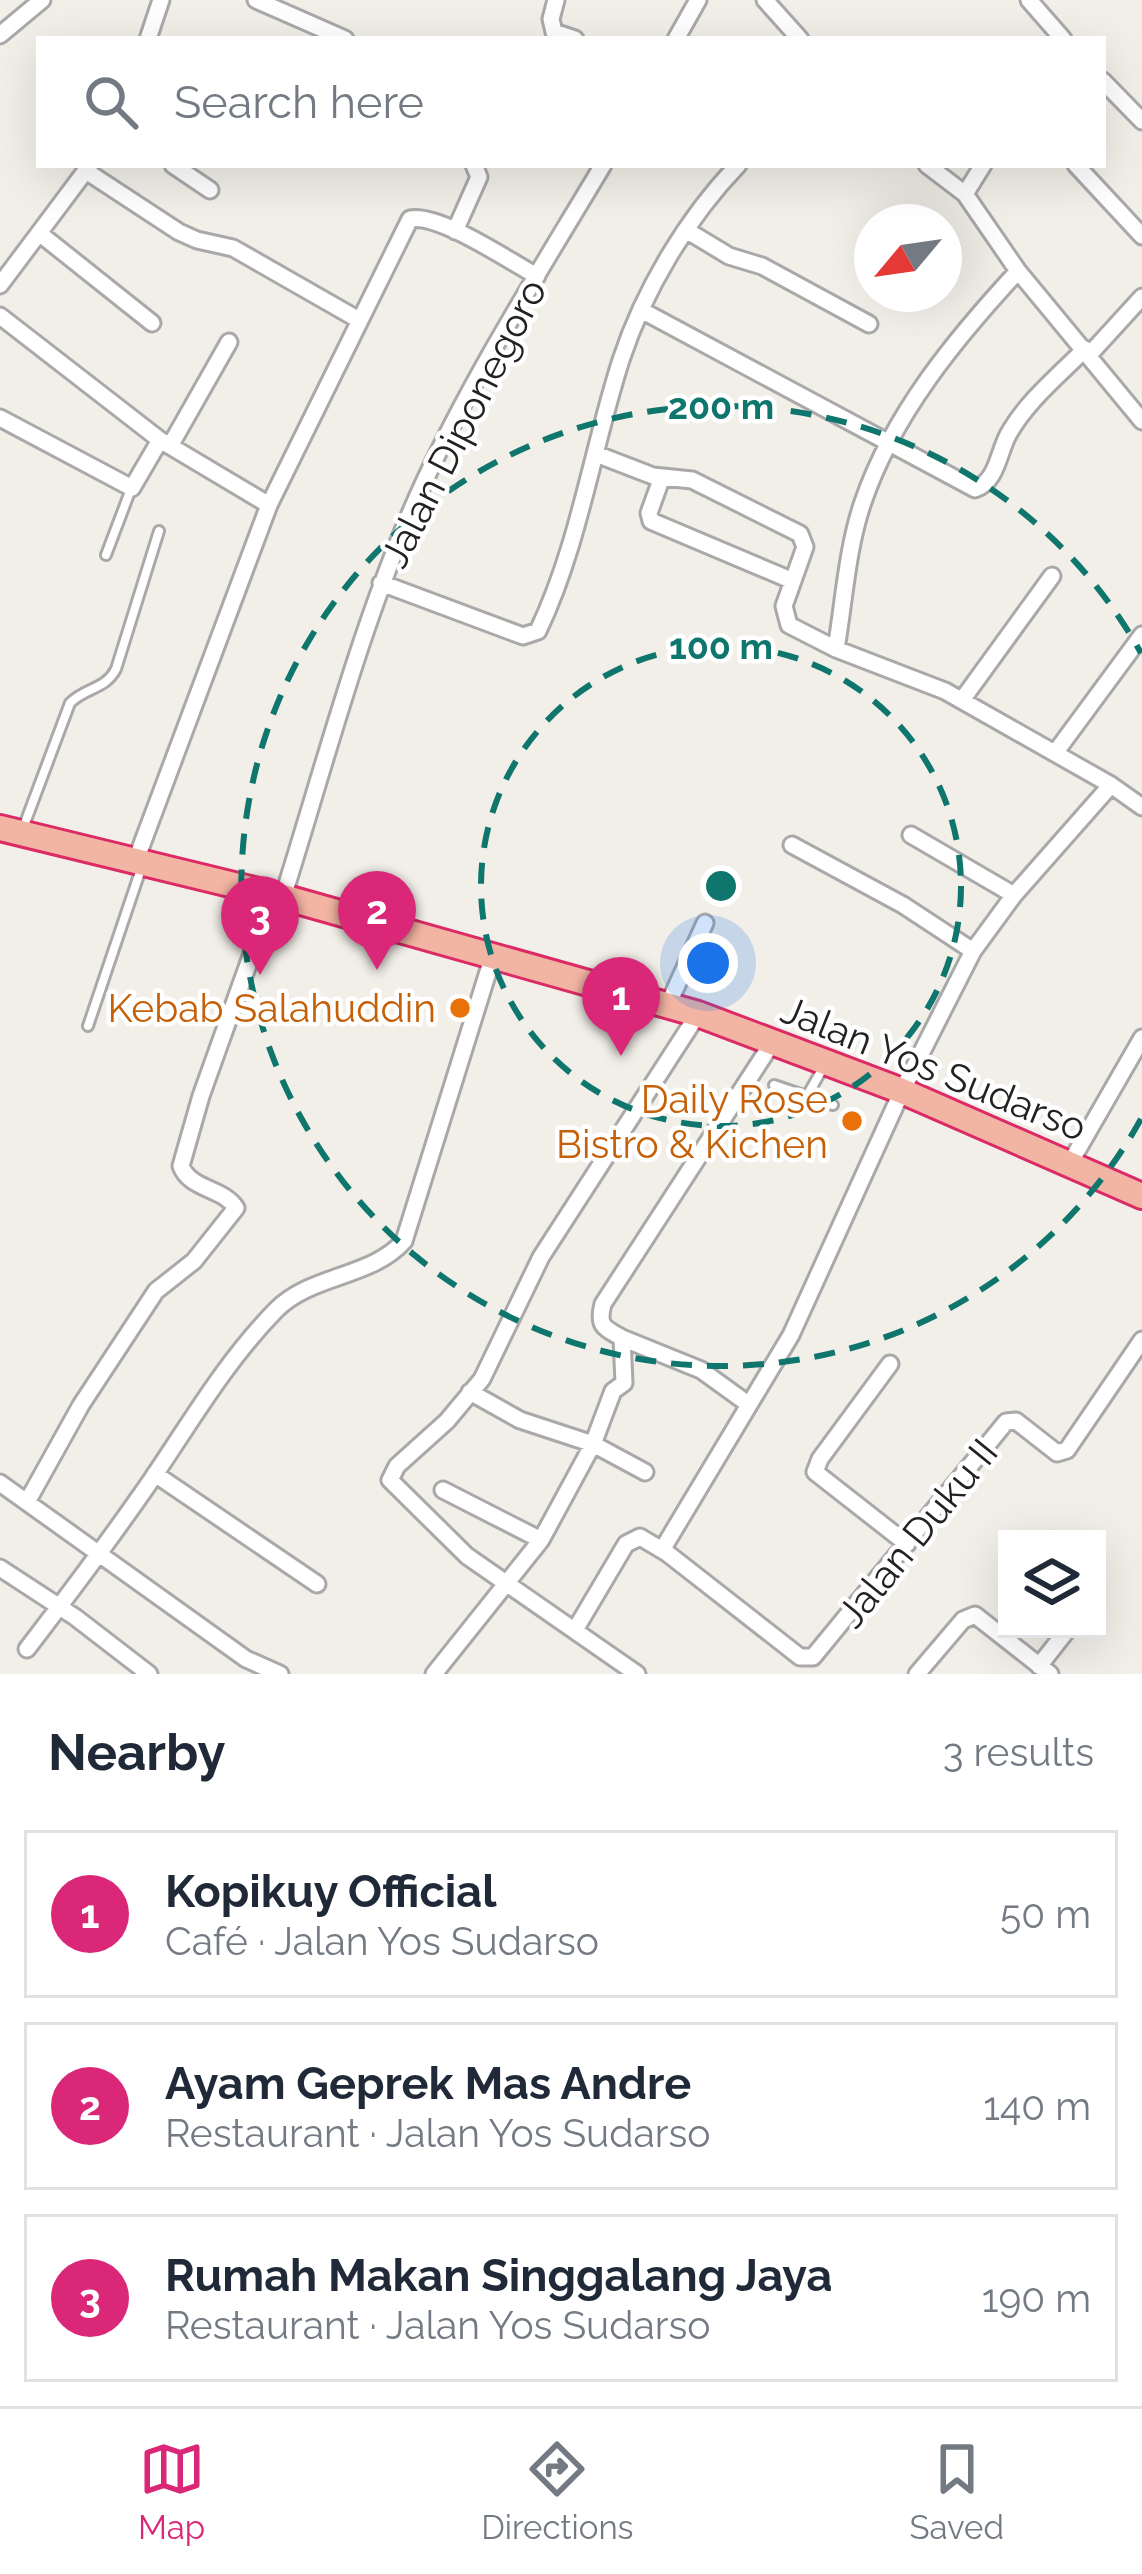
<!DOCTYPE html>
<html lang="en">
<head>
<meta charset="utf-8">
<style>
  :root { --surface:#fff; --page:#f2f2f3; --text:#1f2937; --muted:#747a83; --line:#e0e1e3; --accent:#db2777 }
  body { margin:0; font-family:Raleway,sans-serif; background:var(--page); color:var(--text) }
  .controls { position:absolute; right:36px; bottom:36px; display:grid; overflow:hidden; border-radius:0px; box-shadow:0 12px 48px #0002 }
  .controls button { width:108px; height:108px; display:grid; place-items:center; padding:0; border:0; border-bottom:3px solid var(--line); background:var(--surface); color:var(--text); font:60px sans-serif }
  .compass { position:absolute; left:854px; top:204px; width:108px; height:108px; border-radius:50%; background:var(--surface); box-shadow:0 12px 48px #0002; rotate:241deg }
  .you { position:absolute; left:708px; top:963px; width:42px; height:42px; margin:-30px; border:9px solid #fff; border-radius:50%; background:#1a73e8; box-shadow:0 0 0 18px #1a73e833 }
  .badge { display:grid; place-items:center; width:78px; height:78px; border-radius:50%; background:var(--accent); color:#fff; font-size:39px; font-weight:700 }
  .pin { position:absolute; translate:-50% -99px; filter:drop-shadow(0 3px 6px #0008) }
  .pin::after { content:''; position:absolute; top:63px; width:42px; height:36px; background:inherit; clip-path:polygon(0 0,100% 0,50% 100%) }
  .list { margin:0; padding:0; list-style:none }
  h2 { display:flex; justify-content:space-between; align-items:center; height:156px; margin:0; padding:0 48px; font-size:51px }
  h2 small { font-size:39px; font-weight:400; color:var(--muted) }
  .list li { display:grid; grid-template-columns:78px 1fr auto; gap:36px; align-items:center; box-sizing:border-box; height:168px; margin:0 24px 24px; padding:0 24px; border:3px solid var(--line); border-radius:0px }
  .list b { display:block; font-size:45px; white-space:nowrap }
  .list p { margin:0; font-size:39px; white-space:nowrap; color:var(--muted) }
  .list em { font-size:39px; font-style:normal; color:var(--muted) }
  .icon { flex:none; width:66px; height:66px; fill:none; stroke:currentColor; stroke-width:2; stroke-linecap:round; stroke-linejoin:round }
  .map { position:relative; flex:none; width:1142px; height:1674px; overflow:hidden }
  .search { position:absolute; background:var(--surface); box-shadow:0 12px 48px #0002; left:36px; right:36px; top:36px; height:132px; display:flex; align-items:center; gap:30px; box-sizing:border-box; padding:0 42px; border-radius:0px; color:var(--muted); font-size:45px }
  .sheet { height:732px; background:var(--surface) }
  nav { display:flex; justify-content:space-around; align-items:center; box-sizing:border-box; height:168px; border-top:3px solid var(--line); background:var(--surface); font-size:33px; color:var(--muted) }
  nav a { display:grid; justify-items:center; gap:6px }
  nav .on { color:var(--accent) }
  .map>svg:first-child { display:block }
</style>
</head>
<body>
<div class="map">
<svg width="1142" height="1674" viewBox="0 0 1142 1674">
  <rect width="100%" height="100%" fill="#f2efe9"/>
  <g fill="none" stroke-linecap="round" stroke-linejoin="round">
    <defs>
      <path id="service" d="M106,555L131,489
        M22,831L70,703C86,687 105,690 116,669L159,531
        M88,1026L141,869
        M774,1085L833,1105
        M807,1096L824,1066"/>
      <path id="minor" d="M256,0L345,39
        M556,0L551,19L554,32L575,39
        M765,0L800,39
        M1029,0L1063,39
        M0,35L42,0
        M148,39L161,0
        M676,39L698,0
        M1103,81L1142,121
        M173,165L210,190
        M927,165L965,194L1018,271L1142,421
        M1076,165L1142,236
        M86,171L179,232L197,240L233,248L359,320
        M965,194L983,165
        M686,230L729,256L762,266L869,324
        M455,231L479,177L474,165
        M39,233L152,323
        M0,285L90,165
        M641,310L975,489C997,481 998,454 1008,435C1026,402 1058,376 1085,349
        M0,316L160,440L269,505
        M1089,355L1142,297
        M0,418L132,488L160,440
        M170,446L229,342
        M596,454L653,476L692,480L800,534L805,547L784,606L789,625L836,649L945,691L1111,785L1142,807
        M662,477L649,513L651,521L793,581
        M381,583L523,636L538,631C579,545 592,450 621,360C644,290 687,218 738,165
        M836,649C844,602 847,548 863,502C893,414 956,338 1018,271
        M962,700L1052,576
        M1055,753L1142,635
        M911,835L1014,895
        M792,845L903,905L973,951
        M136,860L269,505L410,219C439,213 509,261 537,276
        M283,897C323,770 357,639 409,516C461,394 535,279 603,165
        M668,1005L705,923
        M1070,1163L1142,1038
        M622,1338L701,1370L748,1404
        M890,1364L820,1459L815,1472L907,1544
        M470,1392L520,1420L593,1444L645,1472
        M155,1474L317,1584
        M0,1483L246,1659L280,1674
        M443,1490L541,1540
        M27,1502L81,1405L156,1291L194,1261L236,1208C224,1188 190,1190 181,1166L201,1096L273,895
        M662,1550L791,1335L902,1091L973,951L1014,895L1111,785
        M0,1568L75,1617L149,1674
        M575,1630L626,1544L640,1537L667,1553L800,1657H813L1006,1422L1016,1421L1057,1453L1067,1450L1142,1340
        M27,1649C70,1593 112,1537 152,1479C192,1420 226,1361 276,1310C312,1274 371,1278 404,1241L493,956
        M1039,1666L1068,1629
        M434,1674L541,1540L593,1444L613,1391L624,1383L622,1338C605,1328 597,1327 603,1304L774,1040
        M637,1674L467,1556L390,1480L397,1466L447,1421L482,1379L541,1257L698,1014
        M917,1674L963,1620L975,1615L1050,1674"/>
      <path id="trunk" d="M0,828L283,897L698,1014L902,1091L1142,1196"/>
    </defs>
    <use href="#service" stroke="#a9a9a9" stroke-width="14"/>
    <use href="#minor" stroke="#a9a9a9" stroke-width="21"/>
    <use href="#trunk" stroke="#dc2a67" stroke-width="30"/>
    <use href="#service" stroke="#fff" stroke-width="8"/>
    <use href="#minor" stroke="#fff" stroke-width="15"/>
    <use href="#trunk" stroke="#f2b4a3" stroke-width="24"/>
  </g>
  <g fill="none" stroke="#0f766e" stroke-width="6" stroke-dasharray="21 15">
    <circle cx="721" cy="886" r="240"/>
    <path d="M1141 1119A480 480 0 1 1 1141 653"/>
  </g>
  <g fill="#e8710a" stroke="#fff" stroke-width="4.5">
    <circle cx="460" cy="1008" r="12"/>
    <circle cx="852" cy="1121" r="12"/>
  </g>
  <g text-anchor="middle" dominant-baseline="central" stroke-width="9" stroke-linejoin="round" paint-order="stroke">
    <g font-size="39" fill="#222" stroke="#fff">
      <text transform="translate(463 423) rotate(-63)">Jalan Diponegoro</text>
      <text transform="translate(934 1068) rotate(22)">Jalan Yos Sudarso</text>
      <text transform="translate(917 1533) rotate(-51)">Jalan Duku II</text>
    </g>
    <g font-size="39" fill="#c56008" stroke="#fff" text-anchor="end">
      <text x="436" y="1008">Kebab Salahuddin</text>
      <text x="828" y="1099">Daily Rose<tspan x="828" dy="45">Bistro &amp; Kichen</tspan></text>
    </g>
  </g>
  <circle cx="721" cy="886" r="18" fill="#0f766e" stroke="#fff" stroke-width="6"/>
  <g font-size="36" text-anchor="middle" font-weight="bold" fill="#0f766e" stroke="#fff" stroke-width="9" stroke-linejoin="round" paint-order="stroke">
    <text x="721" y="419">200 m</text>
    <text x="721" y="659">100 m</text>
  </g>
</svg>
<div class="controls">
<button><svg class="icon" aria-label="layers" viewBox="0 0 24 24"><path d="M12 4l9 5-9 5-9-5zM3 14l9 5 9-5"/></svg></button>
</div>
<svg class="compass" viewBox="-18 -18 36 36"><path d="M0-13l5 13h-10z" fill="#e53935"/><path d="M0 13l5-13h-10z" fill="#747a83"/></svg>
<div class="you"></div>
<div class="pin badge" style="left:621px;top:1056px">1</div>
<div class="pin badge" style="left:377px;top:970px">2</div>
<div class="pin badge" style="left:260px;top:975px">3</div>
<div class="search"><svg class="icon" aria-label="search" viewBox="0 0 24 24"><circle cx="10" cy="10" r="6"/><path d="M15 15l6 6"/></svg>Search here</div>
</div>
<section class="sheet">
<h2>Nearby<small>3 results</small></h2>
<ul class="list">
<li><span class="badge">1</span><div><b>Kopikuy Official</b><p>Café · Jalan Yos Sudarso</p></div><em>50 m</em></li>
<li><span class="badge">2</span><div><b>Ayam Geprek Mas Andre</b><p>Restaurant · Jalan Yos Sudarso</p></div><em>140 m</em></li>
<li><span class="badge">3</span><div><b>Rumah Makan Singgalang Jaya</b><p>Restaurant · Jalan Yos Sudarso</p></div><em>190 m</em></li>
</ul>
</section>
<nav>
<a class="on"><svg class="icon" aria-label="map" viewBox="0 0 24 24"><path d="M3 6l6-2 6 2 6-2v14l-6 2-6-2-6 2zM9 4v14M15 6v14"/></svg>Map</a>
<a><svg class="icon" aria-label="directions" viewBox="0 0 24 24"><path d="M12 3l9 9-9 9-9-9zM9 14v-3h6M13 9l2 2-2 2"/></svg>Directions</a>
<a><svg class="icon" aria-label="saved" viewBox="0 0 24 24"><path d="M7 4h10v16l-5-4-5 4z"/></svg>Saved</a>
</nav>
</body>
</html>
